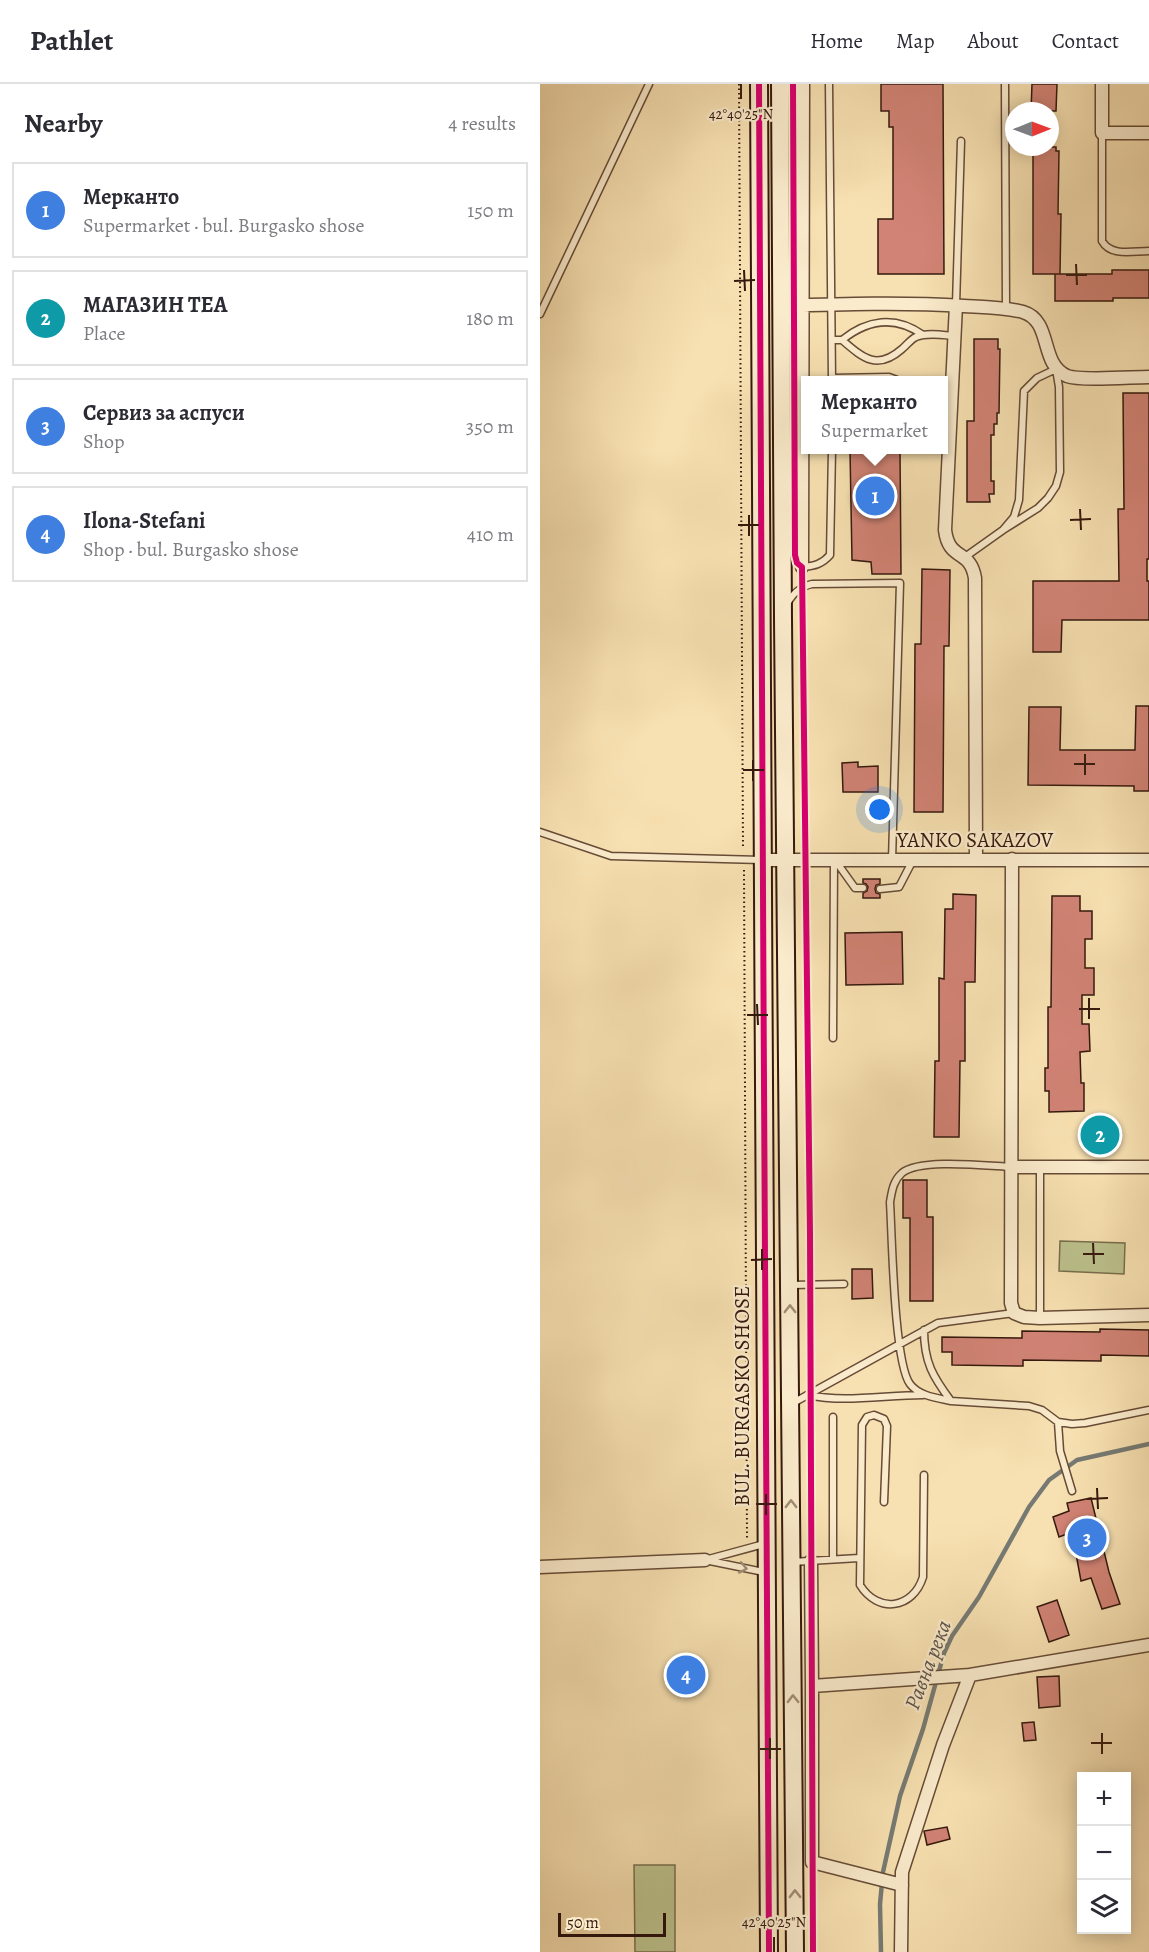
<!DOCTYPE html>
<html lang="en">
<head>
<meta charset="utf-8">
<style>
  :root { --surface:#fff; --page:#f7f7f7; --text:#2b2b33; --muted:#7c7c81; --line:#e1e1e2; --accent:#8f2418 }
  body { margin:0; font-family:Alegreya,serif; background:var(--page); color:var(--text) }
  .controls { position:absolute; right:18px; bottom:18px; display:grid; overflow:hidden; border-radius:0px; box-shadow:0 3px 15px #0003 }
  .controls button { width:54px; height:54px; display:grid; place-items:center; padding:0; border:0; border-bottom:2px solid var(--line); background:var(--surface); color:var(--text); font:30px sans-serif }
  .compass { position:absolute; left:465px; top:18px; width:54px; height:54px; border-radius:50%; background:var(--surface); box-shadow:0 3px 15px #0003; rotate:89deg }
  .scale { position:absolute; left:18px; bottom:15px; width:108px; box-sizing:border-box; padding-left:6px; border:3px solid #35190d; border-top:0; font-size:16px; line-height:21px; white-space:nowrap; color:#35190d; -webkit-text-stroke:4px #faebcc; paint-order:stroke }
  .you { position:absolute; left:340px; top:726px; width:21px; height:21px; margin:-15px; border:4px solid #fff; border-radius:50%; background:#1a73e8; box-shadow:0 0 0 9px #1a73e833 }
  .badge { display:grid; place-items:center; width:39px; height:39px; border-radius:50%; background:var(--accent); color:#fff; font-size:20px; font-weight:700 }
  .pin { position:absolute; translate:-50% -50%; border:3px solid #fff; box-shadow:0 2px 6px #0006 }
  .popup { position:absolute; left:261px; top:292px; width:147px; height:78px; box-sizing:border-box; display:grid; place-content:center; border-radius:0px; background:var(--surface); filter:drop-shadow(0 2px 4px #0005); font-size:20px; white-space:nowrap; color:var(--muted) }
  .popup b { font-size:22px; color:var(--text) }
  .popup::after { content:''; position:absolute; left:50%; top:100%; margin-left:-12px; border:12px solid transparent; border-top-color:var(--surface) }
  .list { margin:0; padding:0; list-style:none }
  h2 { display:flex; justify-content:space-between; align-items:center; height:78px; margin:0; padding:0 24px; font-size:26px }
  h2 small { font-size:20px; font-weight:400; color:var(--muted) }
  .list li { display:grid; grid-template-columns:39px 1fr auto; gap:18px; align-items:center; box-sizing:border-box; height:96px; margin:0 12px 12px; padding:0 12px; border:2px solid var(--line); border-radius:0px }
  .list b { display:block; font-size:22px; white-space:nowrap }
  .list p { margin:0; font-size:20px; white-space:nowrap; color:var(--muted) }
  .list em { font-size:20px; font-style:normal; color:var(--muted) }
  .icon { flex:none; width:33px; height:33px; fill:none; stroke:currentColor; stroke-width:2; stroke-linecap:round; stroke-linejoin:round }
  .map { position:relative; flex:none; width:609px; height:1868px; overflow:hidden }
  header { display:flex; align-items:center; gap:36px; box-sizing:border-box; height:84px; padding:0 30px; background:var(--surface); border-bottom:2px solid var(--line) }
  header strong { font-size:28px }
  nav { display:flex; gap:33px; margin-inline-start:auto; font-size:21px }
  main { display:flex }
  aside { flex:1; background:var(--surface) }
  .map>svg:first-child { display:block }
</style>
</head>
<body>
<header>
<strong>Pathlet</strong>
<nav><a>Home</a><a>Map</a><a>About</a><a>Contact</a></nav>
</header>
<main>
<aside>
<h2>Nearby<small>4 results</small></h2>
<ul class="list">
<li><span class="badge" style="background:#3f7fe0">1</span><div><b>Мерканто</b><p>Supermarket · bul. Burgasko shose</p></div><em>150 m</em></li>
<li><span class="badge" style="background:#0f9aa8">2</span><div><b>МАГАЗИН ТЕА</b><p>Place</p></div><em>180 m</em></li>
<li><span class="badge" style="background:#3f7fe0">3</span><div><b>Сервиз за аспуси</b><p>Shop</p></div><em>350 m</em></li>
<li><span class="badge" style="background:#3f7fe0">4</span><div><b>Ilona-Stefani</b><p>Shop · bul. Burgasko shose</p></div><em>410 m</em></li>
</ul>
</aside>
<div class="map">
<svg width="609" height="1868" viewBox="0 0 609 1868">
  <rect width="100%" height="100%" fill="#f7e0b1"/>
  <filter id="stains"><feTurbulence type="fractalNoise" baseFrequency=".00333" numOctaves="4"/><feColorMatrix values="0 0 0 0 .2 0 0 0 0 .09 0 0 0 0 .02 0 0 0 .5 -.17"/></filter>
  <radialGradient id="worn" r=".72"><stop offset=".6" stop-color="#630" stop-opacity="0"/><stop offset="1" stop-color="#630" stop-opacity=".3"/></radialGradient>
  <path fill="#bcc28d" stroke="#786e4d" stroke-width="1.5" d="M520,1157L585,1159L584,1190L519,1187Z
    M94,1781H135V1868H95Z"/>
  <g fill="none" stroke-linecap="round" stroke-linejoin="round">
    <path stroke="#767a73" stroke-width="4.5" d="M341,1868L340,1820L343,1788L360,1712L383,1645L404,1569L412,1552L439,1513L489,1423L509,1396L537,1376L609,1360"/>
  </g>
  <path fill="#d18375" stroke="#35190d" stroke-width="1.5" d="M341,0H403L404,190H338V135H353V43H349V27H341Z
    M492,0H517L516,27H491Z
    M493,63H516V67H519L518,130H521L520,190H493Z
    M572,186H609V214H573V217H515V190H572Z
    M434,255H458V265H460L459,329H457V340H454V351H451V397H454V410H449L450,418H427V337H434Z
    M583,309H609V475H607V497H609V536H522L521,568H493V497H579L578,425H584Z
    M310,366H360L361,490H332L331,478L312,476Z
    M382,485L410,486L409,562H404L403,728H374L375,560H381Z
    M596,622H609V707H594V702L488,701L489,623H521L520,666H595Z
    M318,678V683L338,682V708H303L302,679Z
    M323,795H340V800L336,801L335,805L336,809L340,810V814H323V809L327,807L328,803L326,800L323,799Z
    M413,810L436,811L435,898H425V977H420L419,1053H394L395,977H399V894L404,895L405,825H413Z
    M512,812H540V827H552V855H545V884H554V911H542V940H549L550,967L540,968L541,999H544V1027L509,1028V1007H505V984H508V923H511Z
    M362,848L363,900L306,901L305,849Z
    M546,1035H572L573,1066L547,1067Z
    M363,1096H387V1133H393V1217H370V1134H363Z
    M312,1185H332L333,1214L312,1215Z
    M560,1245L609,1246V1272L561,1271V1277L483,1276V1282L412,1281V1268H402V1253L482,1254V1247L560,1248Z
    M551,1414L569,1488L580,1520L562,1525L551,1494L541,1497L532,1448L519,1453L513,1433L529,1427L527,1419Z
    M517,1516L529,1551L509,1558L497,1523Z
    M519,1592L520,1622L499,1624L497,1593Z
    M494,1638L496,1656L484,1657L482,1639Z
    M407,1743L410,1755L387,1761L384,1747Z"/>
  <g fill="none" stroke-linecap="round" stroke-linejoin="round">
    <defs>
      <path id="lane" d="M289,0L292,296
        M465,0L466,224
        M562,49V157C571,173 593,167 609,167
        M416,221L421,57
        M0,230L109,0
        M292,256H302C323,274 337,287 362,265C367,261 371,255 376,253C387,248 403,251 414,252
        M302,256C327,236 355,231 383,251
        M292,294L349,293L357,296
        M425,473L463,446L474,433L479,416L484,307L497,294L516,285L519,303L520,388L516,402L508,414L498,424L463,446
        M262,483C275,482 282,480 290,471L292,366
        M247,520C253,509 260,503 272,500L360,499L352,776
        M0,748L71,772L221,776
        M295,776L315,804H323
        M340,805L359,803L373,776
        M293,954L294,776
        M500,1083V1234
        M251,1201L304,1200
        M384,1246C384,1278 393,1293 411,1317L489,1322L502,1326L518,1338L532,1340L545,1339L609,1326
        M267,1311C305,1319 345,1311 383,1311
        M411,1317C397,1314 379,1312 370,1300C354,1279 352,1151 350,1118C352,1107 353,1097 362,1089C380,1074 448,1082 472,1083
        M253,1319L398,1239L474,1229
        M293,1333V1475
        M518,1338L520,1367L532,1407
        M344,1418L347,1342L344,1335L334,1331L327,1333L322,1341L320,1501C338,1530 373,1525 383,1493L384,1391
        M224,1460L165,1476L224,1488
        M252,1478L319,1474"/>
      <path id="street" d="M562,0V49H609
        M416,221L405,446C409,478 430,464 435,494L436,776
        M242,222C302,220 363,218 424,222C443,223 464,223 483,228C513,237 499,280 527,292C541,297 592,293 609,293
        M262,483L263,0
        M472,775L471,1219L474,1229L484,1233L500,1234L609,1231
        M224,776H609
        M472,1083H609
        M271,1477L272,1602L430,1591
        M0,1483L165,1476
        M272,1602V1778L362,1801
        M361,1868L362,1788L403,1661L430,1591L609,1561"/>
      <path id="secondary" d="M219,0C225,623 222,1245 229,1868
        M240,0L243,535L255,1868"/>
    </defs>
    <use href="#lane" stroke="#664b36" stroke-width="9"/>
    <use href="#street" stroke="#664b36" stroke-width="15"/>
    <use href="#secondary" stroke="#35190d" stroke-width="20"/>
    <path stroke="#35190d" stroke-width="2" stroke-dasharray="1.5 3" stroke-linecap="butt" d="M199,0L203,765
      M204,786L207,1455"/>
    <use href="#lane" stroke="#faebcc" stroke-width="6"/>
    <use href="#street" stroke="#faebcc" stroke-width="12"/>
    <use href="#secondary" stroke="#faebcc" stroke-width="16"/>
    <defs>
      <path id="cycleway" d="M219,0C225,623 222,1245 229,1868
        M253,0L255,471L257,479L262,483L270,1150L273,1868"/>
    </defs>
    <use href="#cycleway" stroke="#faebcc" stroke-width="10"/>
    <use href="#cycleway" stroke="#d6006c" stroke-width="6"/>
  </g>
  <defs><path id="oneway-chevron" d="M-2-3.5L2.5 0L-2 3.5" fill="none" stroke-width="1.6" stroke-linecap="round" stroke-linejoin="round" transform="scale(1.5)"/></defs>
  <g stroke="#a18c76">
    <use href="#oneway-chevron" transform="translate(250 1225) rotate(-90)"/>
    <use href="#oneway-chevron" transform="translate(251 1420) rotate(-90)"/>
    <use href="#oneway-chevron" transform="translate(203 1484) rotate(11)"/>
    <use href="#oneway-chevron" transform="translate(253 1615) rotate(-91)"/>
    <use href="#oneway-chevron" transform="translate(255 1810) rotate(-91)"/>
  </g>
  <path fill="none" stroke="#35190d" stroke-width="2" d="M201,0V15M536,180L537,201M204,186L205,207M526,191H547M194,197L215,196M540,425L541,446M209,431V452M530,436L551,435M198,441H219M545,670V691M213,676V697M534,680H555M203,686H224M549,914V935M217,920L218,941M539,925H560M207,931H228M553,1159L554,1180M222,1165V1186M543,1170H564M211,1176L232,1175M557,1404L558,1425M226,1410V1431M547,1415L568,1414M216,1420H237M562,1649V1670M230,1654V1675M551,1659H572M220,1665H241M234,1853V1868"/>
  <g text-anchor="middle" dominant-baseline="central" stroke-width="4.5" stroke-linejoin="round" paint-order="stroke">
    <g font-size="21" fill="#35190d" stroke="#faebcc">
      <text x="435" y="756">YANKO SAKAZOV</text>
      <text transform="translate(202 1312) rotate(-90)">BUL. BURGASKO SHOSE</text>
    </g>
    <g font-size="22" font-style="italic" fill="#5b5148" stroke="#faebcc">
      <text transform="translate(388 1581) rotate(-69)">Равна река</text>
    </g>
  </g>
  <g font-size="15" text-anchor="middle" fill="#35190d" stroke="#faebcc" stroke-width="4.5" stroke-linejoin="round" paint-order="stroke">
    <text x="201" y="35">42°40'25"N</text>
    <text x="234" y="1843">42°40'25"N</text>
  </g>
  <rect width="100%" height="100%" filter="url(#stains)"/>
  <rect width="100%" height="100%" fill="url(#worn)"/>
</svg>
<div class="controls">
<button>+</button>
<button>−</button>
<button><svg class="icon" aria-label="layers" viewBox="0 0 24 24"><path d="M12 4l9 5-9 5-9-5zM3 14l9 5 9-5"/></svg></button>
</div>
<svg class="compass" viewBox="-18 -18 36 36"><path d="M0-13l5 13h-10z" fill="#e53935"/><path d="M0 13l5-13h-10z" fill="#7c7c81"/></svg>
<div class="scale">50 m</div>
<div class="you"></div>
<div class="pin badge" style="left:335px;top:412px;background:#3f7fe0">1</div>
<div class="popup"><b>Мерканто</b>Supermarket</div>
<div class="pin badge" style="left:560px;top:1051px;background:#0f9aa8">2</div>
<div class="pin badge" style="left:547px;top:1454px;background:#3f7fe0">3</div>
<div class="pin badge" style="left:146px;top:1591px;background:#3f7fe0">4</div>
</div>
</main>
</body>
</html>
